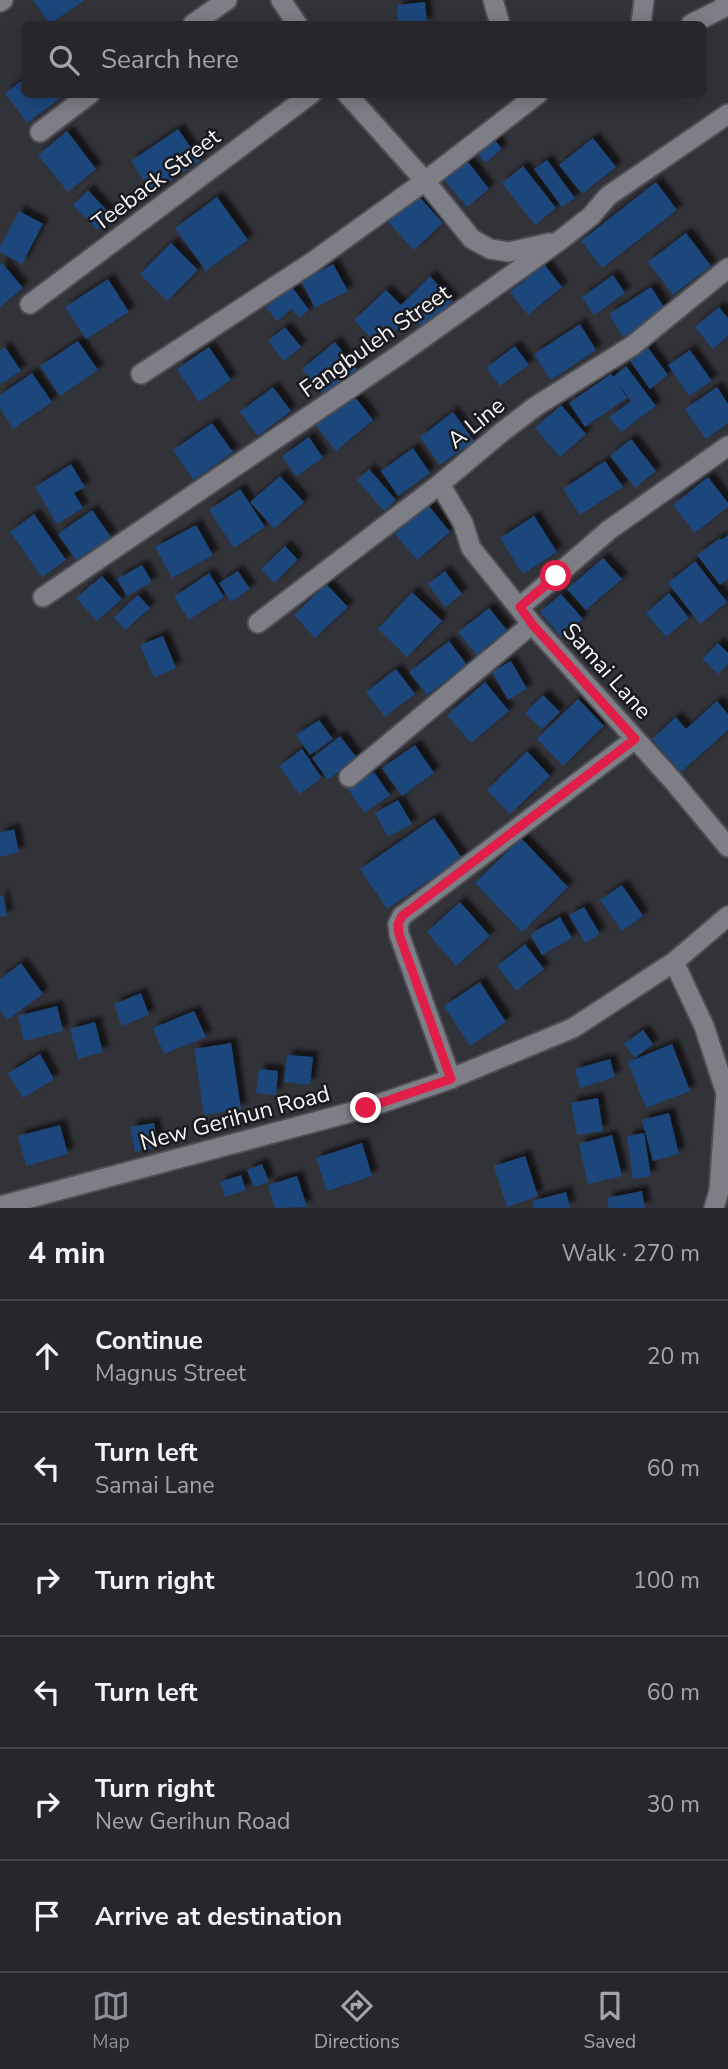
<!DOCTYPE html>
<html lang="en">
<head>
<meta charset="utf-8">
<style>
  :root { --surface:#26262b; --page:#323237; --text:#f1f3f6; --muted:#a4a5a9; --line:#424347; --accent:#8c9099 }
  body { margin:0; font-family:"Nunito Sans",sans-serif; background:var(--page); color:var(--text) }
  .stop { position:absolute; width:21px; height:21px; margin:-16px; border:5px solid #e11d48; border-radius:50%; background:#fff }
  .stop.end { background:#e11d48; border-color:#fff; box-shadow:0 2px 7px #0008 }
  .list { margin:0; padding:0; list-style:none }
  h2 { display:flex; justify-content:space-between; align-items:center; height:91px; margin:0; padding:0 28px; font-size:30px }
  h2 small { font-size:23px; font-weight:400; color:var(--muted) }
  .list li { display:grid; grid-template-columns:46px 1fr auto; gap:21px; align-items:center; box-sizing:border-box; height:112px; padding:0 28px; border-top:2px solid var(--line) }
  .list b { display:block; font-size:26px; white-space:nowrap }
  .list p { margin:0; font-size:23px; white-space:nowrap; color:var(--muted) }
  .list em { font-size:23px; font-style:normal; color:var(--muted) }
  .icon { flex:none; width:38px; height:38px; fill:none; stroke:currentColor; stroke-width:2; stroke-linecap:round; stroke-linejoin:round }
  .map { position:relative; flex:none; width:728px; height:1208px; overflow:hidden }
  .search { position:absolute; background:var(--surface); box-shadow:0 4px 18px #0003; left:21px; right:21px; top:21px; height:77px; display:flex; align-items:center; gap:18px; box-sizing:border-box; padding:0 24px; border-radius:10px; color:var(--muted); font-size:26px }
  .sheet { height:763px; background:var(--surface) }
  nav { display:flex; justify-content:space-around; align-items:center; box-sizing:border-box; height:98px; border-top:2px solid var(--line); background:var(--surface); font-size:19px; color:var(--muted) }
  nav a { display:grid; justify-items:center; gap:4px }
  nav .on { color:var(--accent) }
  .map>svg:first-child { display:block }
</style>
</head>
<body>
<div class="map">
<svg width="728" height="1208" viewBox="0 0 728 1208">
  <defs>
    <filter id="shadow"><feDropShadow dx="6" dy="-6" stdDeviation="2" flood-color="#0009"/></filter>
  </defs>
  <rect width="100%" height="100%" fill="#323239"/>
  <path fill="#1d467b" filter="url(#shadow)" d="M33,0H85L50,24Z
    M425,2L427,24H398L397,5Z
    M24,79V94H66L27,123L5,93Z
    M178,129L200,161L152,193L131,161Z
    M67,131L96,169L68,192L38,155Z
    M491,135L502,149L485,163L473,148Z
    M593,138L616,167L582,194L559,165Z
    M465,158L489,189L467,207L442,177Z
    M547,160L575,198L562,207L534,169Z
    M523,166L556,208L535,225L502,183Z
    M656,182L677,210L602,268L581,241Z
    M88,190L112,216L97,230L73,205Z
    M416,193L443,223L414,250L386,220Z
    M217,197L248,240L206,271L175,228Z
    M19,211L43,224L22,264L0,252V247Z
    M686,233L711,266L673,295L648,262Z
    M171,243L198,270L167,301L140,274Z
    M2,263L23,288L0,307V265Z
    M333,264L348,291L315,308L301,281Z
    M544,264L562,287L528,315L510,292Z
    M613,275L625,293L594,315L582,297Z
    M430,276L453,301L424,330L411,316L379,347L354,320L386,290L401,305Z
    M108,279L129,312L86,339L65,307Z
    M292,287L309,310L299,318L292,309L277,321L266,307Z
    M651,287L666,310L623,337L609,314Z
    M719,307L728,318V336L713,349L695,327Z
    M580,324L596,350L551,380L534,354Z
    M285,327L301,347L284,361L268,341Z
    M78,341L98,370L60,396L40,366Z
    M335,342L357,369L324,396L302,369Z
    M646,345L668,375L650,389L628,358Z
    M515,346L529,365L500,386L486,368Z
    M5,347L21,371L0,384V351Z
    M209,347L231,380L199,402L177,369Z
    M690,350L712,381L689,396L668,365Z
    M626,366L656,406L621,432L609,417L631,401L618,384L627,398L585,427L569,403L611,374L613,377Z
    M32,373L52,402L13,429L0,408V395Z
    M273,387L291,411L258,436L240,412Z
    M717,387L728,404V423L706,439L685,409Z
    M351,392L373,420L336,451L314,423Z
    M561,405L586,434L560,457L535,428Z
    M453,412L474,441L440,465L420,437Z
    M212,423L233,452L194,480L173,450Z
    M309,437L323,458L296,476L282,456Z
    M631,439L656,471L635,488L610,456Z
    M413,448L430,473L398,496L381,471Z
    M605,461L623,487L580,515L563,489Z
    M71,464L85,487L74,493L83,508L57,524L35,487Z
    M369,469L396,500L384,511L357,480Z
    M280,476L304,502L274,529L250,502Z
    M708,477L728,503V507L695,533L673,505Z
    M240,489L265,527L234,548L209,510Z
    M428,505L450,532L417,560L395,534Z
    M92,510L111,537L76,560L58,534Z
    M34,514L66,560L42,577L10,532Z
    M534,516L557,552L523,574L500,538Z
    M196,525L213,555L172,578L155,547Z
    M728,535V579L720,585L697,555L720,538L721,540Z
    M285,546L298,560L274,583L261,569Z
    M603,558L622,579L586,610L567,589Z
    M695,561L727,602L700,624L668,583Z
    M142,565L152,582L127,596L117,579Z
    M238,571L250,589L231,602L219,583Z
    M445,571L462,594L445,607L428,584Z
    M209,573L224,597L189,620L174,597Z
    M102,576L122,599L97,621L76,598Z
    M326,584L348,607L315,638L294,615Z
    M412,592L442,621L407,657L378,629Z
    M669,593L689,618L666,637L646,613Z
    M561,594L583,619L562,638L540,612Z
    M138,595L150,608L125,630L114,617Z
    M489,608L507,630L477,655L458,632Z
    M163,636L176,668L154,678L140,645Z
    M449,641L467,665L427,695L409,672Z
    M718,643L728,653V664L718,674L702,659Z
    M511,661L527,689L508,700L492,672Z
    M396,669L415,694L385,717L366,692Z
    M485,682L509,711L471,743L447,715Z
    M543,695L560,712L542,729L525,713Z
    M578,699L604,726L563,766L537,739Z
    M717,701L728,714V730L681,772L652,739L676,717L686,729Z
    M319,720L333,739L310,755L296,735Z
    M340,736L357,758L328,780L312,758Z
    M415,745L434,773L402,796L382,768Z
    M302,749L322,778L299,794L279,766Z
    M527,751L550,776L510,814L487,790Z
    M374,772L390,795L364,813L348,789Z
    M398,800L412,824L388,837L375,813Z
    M434,818L462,858L387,909L360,869Z
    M14,829L19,852L0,857V833Z
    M521,838L568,887L522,932L475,883Z
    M622,885L643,916L622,931L600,900Z
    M0,896H3L7,916L0,917Z
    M460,902L490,936L456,966L427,932Z
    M584,907L600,934L585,943L569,915Z
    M560,917L572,938L542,955L530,934Z
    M525,944L544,969L516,991L497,966Z
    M21,963L43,994L7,1020L0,1010V979Z
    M480,982L506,1022L470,1046L444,1006Z
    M141,993L149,1015L122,1026L114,1004Z
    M57,1006L63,1031L24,1041L18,1016Z
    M194,1011L206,1037L164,1054L153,1028Z
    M95,1022L103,1052L78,1059L70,1029Z
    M643,1030L653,1044L635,1058L624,1044Z
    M231,1043L241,1109L204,1115L194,1049Z
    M672,1044L690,1091L646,1108L628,1062Z
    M40,1054L54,1079L23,1098L8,1073Z
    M287,1055L313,1057L310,1085L284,1082Z
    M610,1059L615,1077L580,1088L575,1069Z
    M259,1069L278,1071L276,1095L256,1093Z
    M598,1098L603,1131L577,1135L571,1103Z
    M669,1113L679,1154L653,1161L642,1120Z
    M154,1123L159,1147L135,1152L130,1127Z
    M60,1125L68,1154L26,1166L18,1136Z
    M644,1133L651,1176L633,1179L627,1136Z
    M612,1135L622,1176L588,1184L579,1144Z
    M362,1143L372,1176L327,1191L316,1158Z
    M525,1156L538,1196L507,1207L494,1166Z
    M262,1164L269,1182L254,1187L247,1170Z
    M241,1175L246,1190L225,1197L220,1182Z
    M297,1176L307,1207L275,1208L268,1185Z
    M642,1191L645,1208H609L607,1198Z
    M566,1192L570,1208H534L532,1201Z"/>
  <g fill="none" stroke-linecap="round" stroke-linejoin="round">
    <defs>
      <path id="minor" d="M281,0L297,24
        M493,0L500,24
        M0,2L3,0
        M193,24L227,0
        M641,24L644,0
        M691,24L721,9L727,0
        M347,94L425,181L472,239L490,249L509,252L549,243
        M40,132L90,94
        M30,304L311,94
        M141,374L311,263L425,181L538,94
        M440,484L463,523L471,548L532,624L674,782L728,847
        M43,597L399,355L559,241L591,216L608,196L728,114
        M520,607L609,530L728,446
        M258,623L440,484L502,432L536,406L632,346L728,268
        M349,777L532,624
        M674,962L704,1026L726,1093L719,1191L714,1208
        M451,1079L399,934L398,924L402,916L635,739
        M0,1206L367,1108L445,1081L573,1028L674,962L728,916"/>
    </defs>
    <use href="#minor" stroke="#4e4e54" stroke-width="23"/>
    <use href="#minor" stroke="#7e7e87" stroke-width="19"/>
  </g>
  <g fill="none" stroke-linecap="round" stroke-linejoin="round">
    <path stroke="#e11d48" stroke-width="9" d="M366,1108L451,1079L399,934L398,924L402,916L635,739L532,624L520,607L556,576"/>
  </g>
  <g text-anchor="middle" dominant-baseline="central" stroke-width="5" stroke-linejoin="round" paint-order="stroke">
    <g font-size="23" fill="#f4f4f9" stroke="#1a1a1d">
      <text transform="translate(156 180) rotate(-37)">Teeback Street</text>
      <text transform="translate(375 341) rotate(-35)">Fangbuleh Street</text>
      <text transform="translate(476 423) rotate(-39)">A Line</text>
      <text transform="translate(607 671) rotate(48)">Samai Lane</text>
      <text transform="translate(235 1118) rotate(-15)">New Gerihun Road</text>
    </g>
  </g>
</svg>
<div class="stop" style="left:556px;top:576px"></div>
<div class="stop end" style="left:366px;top:1108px"></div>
<div class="search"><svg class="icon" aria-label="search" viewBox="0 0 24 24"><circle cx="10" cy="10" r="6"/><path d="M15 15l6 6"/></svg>Search here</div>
</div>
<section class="sheet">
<h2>4 min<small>Walk · 270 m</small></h2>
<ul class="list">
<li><svg class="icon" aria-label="ahead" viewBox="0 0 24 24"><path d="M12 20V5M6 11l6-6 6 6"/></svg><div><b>Continue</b><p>Magnus Street</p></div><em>20 m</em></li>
<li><svg class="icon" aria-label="left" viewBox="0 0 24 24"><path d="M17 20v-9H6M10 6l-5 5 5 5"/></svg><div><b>Turn left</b><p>Samai Lane</p></div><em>60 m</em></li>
<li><svg class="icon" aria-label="right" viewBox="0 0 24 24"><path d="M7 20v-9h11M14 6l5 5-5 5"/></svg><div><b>Turn right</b></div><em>100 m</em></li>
<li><svg class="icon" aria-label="left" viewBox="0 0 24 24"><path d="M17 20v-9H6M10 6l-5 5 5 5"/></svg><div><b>Turn left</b></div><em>60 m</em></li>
<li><svg class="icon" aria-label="right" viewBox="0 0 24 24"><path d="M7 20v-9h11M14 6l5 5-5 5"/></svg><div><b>Turn right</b><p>New Gerihun Road</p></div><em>30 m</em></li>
<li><svg class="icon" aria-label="arrive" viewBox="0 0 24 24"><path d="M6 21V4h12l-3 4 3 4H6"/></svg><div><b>Arrive at destination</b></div></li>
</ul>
</section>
<nav>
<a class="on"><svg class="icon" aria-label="map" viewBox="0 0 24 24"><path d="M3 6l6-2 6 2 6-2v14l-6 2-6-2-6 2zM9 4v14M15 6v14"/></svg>Map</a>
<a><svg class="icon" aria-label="directions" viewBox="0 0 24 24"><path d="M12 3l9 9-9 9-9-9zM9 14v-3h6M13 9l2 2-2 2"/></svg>Directions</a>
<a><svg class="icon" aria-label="saved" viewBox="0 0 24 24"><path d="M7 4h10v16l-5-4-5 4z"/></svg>Saved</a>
</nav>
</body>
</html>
